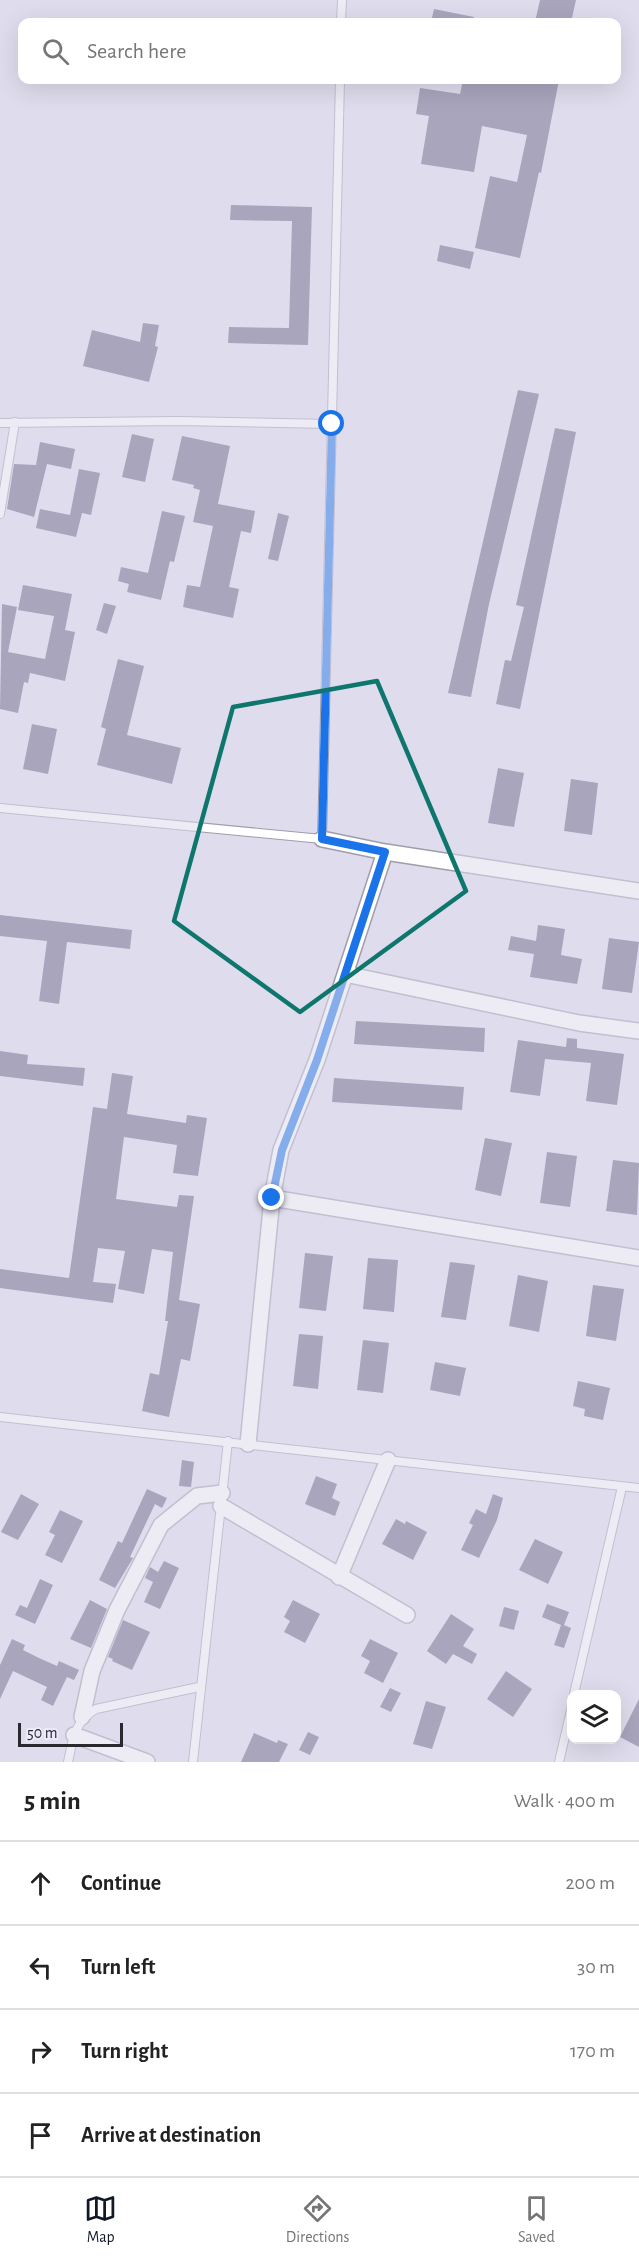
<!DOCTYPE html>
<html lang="en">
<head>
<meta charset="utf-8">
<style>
  :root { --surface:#fff; --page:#f2f2f2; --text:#222; --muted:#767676; --line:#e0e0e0; --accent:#111827 }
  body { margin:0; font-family:"Alegreya Sans",sans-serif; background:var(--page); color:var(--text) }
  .controls { position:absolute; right:18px; bottom:18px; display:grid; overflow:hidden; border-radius:12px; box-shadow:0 6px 24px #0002 }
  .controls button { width:54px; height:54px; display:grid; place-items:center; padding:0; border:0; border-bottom:2px solid var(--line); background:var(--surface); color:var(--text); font:30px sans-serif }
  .scale { position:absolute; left:18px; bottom:15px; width:105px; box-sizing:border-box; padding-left:6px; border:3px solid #2a292f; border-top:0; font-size:16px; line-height:21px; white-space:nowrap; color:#2a292f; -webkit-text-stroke:4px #eceafa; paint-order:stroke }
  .stop { position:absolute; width:18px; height:18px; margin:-14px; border:4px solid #1a73e8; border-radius:50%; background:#fff }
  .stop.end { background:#1a73e8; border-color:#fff; box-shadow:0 2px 6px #0008 }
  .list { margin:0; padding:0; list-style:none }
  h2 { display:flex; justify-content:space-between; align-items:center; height:78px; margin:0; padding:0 24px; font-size:26px }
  h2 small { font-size:20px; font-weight:400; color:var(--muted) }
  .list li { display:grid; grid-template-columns:39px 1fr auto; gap:18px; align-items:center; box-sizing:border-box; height:84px; padding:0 24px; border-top:2px solid var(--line) }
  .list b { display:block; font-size:22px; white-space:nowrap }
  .list em { font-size:20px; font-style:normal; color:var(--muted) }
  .icon { flex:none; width:33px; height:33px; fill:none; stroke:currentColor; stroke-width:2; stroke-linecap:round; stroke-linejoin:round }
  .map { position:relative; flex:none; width:639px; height:1762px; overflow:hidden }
  .search { position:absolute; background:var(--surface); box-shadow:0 6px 24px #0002; left:18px; right:18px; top:18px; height:66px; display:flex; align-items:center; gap:15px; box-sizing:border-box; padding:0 21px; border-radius:12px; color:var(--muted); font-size:22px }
  .sheet { height:414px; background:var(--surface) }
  nav { display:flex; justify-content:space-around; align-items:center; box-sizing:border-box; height:84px; border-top:2px solid var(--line); background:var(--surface); font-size:16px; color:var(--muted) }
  nav a { display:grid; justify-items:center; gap:3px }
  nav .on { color:var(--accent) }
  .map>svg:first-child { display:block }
</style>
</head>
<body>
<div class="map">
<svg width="639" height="1762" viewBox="0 0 639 1762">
  <rect width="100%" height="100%" fill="#dfdded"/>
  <path fill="#686284" d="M540,0H576L571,22H535Z
    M434,9L474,17L473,22H431Z
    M463,80H559L541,173L539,172L520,258L475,248L490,176L517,182L527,135L482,126L474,172L421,164L429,116L416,114L420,88L460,94Z
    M231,205L312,207L308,345L228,343L229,327L289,328L292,221L230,220Z
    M440,245L474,252L470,269L437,261Z
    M143,323L159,325L155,346L158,347L149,382L83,366L92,330L140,342Z
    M518,390L539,394L489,604L471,697L448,693Z
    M555,428L576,432L520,709L496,704L505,660L511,661L524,607L516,605Z
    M132,434L154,439L145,482L122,477Z
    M182,436L230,446L218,504L255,511L251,533L241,531L229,587L239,589L233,618L183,607L187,585L200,587L213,526L193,522L200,490L193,488L194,485L172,480Z
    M40,442L75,449L71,469L47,464L34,517L7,509L14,464L36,465Z
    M79,469L100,473L91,515L82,513L76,537L36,528L40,509L70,515Z
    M162,511L185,516L174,562L170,561L161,600L127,592L129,584L118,581L121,567L148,573Z
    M278,513L289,516L278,561L268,559Z
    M23,585L72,594L65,630L75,632L65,681L30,673L28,683L24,682L18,713L0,709L2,604L17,607L8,652L45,659L54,616L18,610Z
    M104,603L116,606L107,634L96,630Z
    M118,659L144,666L127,735L181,748L172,784L97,765L106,729L101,727Z
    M32,724L57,729L48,774L23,769Z
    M498,768L524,773L514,827L488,823Z
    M571,779L598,783L592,835L564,831Z
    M0,915L132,930L130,949L67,942L59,1004L39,1001L47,941L0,936Z
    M538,925L565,929L561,955L582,959L577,984L530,977L534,954L508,950L511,936L536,941Z
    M609,938L639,942L632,993L602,989Z
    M356,1021L485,1028L484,1052L354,1044Z
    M567,1038L577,1039V1048L624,1054L617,1105L586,1101L591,1063L545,1059L540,1096L510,1092L518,1040L566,1047Z
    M0,1051L28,1055L27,1064L85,1068L83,1086L0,1076Z
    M112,1073L133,1076L127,1114L186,1123L187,1115L207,1118L198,1176L173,1173L177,1145L124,1137L116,1199L177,1207L179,1195L194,1196L179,1300L200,1304L190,1361L181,1359L169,1417L142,1411L150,1373L159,1375L168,1321H165L173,1252L152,1249L144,1294L118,1289L125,1251L98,1248L93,1282L116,1284L113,1303L0,1288V1269L69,1278L93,1107L107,1109Z
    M334,1078L464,1087L462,1110L332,1102Z
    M485,1138L512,1143L501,1196L475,1190Z
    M547,1152L577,1156L570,1207L540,1203Z
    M613,1160L639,1163L637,1215L606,1211Z
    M305,1253L333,1256L326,1311L299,1308Z
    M368,1258L398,1260L394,1312L363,1309Z
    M450,1262L475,1265L466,1320L441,1317Z
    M518,1275L548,1281L539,1332L509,1326Z
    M593,1285L624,1289L616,1341L586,1336Z
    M299,1334L323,1336L318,1389L293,1386Z
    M363,1340L389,1343L383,1393L357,1390Z
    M435,1362L466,1368L460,1396L430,1390Z
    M578,1381L610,1388L603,1420L584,1416L585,1409L573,1406Z
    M182,1460L194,1462L191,1487L179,1486Z
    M316,1476L337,1484L332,1498L340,1502L335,1516L305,1504Z
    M147,1489L167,1498L162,1508L155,1504L130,1557L133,1558L115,1588L99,1580L118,1541L122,1543Z
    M21,1494L39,1504L18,1540L1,1532Z
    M493,1494L503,1498L497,1520L479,1558L461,1550L473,1525L469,1523L476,1509L486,1514Z
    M60,1510L83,1521L62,1563L45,1555L55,1535L49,1532Z
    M396,1519L405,1524L406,1521L427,1532L413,1560L382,1544Z
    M535,1539L563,1552L548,1584L519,1570Z
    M164,1561L179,1568L160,1609L144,1602L153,1582L145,1578L150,1567L158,1572Z
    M40,1579L53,1585L35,1624L15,1615L20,1605L27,1608Z
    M90,1600L107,1609L91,1648L70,1639Z
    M293,1600L320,1614L305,1643L284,1632L290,1621L284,1617Z
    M547,1604L569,1612L564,1625L571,1628L564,1648L554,1645L561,1625L542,1617Z
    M504,1607L519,1611L514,1630L499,1626Z
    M451,1614L474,1629L463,1646L477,1654L472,1664L453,1654L446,1664L427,1651Z
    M123,1620L150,1632L132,1670L112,1661L113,1659L108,1657Z
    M12,1639L25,1645L23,1650L39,1658L57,1666L59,1661L79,1670L74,1680L67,1677L53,1706L41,1700L47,1687L13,1671L0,1699V1665Z
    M370,1639L398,1653L383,1683L364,1673L370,1661L361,1656Z
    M506,1671L532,1689L513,1717L487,1699Z
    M390,1688L401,1693L391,1712L380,1707Z
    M639,1699V1747L620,1737Z
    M426,1701L446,1707L432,1749L413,1744Z
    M308,1732L319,1737L310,1755L299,1750Z
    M254,1733L277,1743L278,1740L288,1744L279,1762H241Z"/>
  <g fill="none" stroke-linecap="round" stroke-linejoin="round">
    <defs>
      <path id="service" d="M341,22L342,0
        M0,423L178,421L332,424
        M0,514L15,422
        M0,808L322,839L340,80
        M0,1417L639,1488
        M574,1694L622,1487
        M68,1762C73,1739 74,1722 96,1709L199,1687
        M193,1762L228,1441
        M559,1762L572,1706"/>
      <path id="minor" d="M322,839L385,852L639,891
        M345,974L579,1023L639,1031
        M272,1198L639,1258
        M248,1444L272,1198L281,1150L317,1060L385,852
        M221,1506L407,1615
        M339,1577L388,1460
        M82,1717L92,1671L117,1610L161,1525L197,1496L222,1493
        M74,1735L147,1762"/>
    </defs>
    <use href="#service" stroke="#9f9dac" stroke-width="10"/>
    <use href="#minor" stroke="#9f9dac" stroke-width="18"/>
    <use href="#service" stroke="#fff" stroke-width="8"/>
    <use href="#minor" stroke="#fff" stroke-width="15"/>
  </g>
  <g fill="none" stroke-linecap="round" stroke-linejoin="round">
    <path stroke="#1a73e8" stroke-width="8" d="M272,1198L282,1150L317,1060L385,852L322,839L332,424"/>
  </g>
  <path d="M0 0H639V1762H0ZM377,681L466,891L300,1012L174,921L233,707Z" fill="#dfdded" fill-opacity=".55" fill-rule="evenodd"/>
  <path fill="none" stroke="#0f766e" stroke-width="4.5" stroke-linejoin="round" d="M377,681L466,891L300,1012L174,921L233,707Z"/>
</svg>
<div class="controls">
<button><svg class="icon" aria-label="layers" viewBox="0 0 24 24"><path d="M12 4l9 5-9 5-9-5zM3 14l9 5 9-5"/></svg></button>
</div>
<div class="scale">50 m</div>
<div class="stop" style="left:332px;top:424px"></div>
<div class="stop end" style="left:272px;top:1198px"></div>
<div class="search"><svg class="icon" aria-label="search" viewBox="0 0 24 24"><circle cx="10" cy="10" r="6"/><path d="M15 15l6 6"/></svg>Search here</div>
</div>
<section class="sheet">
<h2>5 min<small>Walk · 400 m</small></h2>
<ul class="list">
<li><svg class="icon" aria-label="ahead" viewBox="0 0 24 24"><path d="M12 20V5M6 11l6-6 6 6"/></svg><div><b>Continue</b></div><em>200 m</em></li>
<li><svg class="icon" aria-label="left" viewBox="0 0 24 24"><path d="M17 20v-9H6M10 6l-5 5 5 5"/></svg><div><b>Turn left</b></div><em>30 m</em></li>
<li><svg class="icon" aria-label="right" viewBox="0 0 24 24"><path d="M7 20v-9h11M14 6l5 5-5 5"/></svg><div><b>Turn right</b></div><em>170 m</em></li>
<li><svg class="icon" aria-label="arrive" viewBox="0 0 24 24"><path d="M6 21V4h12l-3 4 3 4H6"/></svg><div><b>Arrive at destination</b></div></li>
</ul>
</section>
<nav>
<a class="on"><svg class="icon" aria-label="map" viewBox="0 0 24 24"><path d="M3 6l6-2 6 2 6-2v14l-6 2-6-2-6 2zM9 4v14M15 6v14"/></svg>Map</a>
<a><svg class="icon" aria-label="directions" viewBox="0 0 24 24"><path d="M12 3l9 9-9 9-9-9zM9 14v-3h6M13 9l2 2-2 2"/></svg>Directions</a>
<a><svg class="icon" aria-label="saved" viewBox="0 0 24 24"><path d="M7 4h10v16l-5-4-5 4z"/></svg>Saved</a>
</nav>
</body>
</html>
